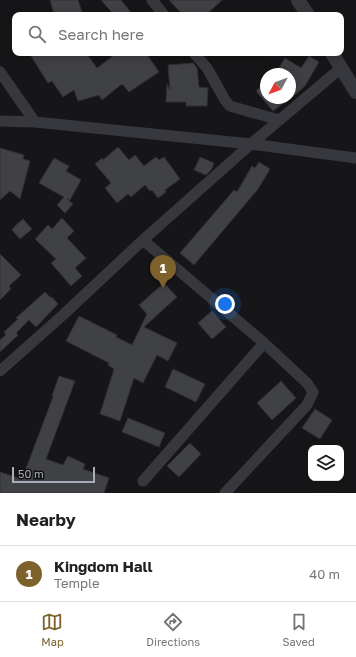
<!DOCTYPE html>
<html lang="en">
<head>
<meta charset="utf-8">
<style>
  :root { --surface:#fff; --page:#f2f2f2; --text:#202124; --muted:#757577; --line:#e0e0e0; --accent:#7e622b }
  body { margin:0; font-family:"Golos Text",sans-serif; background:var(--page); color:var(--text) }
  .controls { position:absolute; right:12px; bottom:12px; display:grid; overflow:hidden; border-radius:8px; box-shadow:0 2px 10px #0003 }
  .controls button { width:36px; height:36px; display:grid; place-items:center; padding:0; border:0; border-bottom:1px solid var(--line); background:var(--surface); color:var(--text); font:20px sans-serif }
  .compass { position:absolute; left:260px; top:68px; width:36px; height:36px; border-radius:50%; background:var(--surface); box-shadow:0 2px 10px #0003; rotate:229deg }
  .scale { position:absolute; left:12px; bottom:10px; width:83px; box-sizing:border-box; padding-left:4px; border:2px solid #a8adb8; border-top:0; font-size:11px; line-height:14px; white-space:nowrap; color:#a8adb8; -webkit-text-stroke:3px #111113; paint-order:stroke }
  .you { position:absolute; left:225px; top:304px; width:14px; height:14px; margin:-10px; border:3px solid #fff; border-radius:50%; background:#1a73e8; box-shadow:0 0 0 6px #1a73e833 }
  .badge { display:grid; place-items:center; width:26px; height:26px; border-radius:50%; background:var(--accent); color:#fff; font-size:13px; font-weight:700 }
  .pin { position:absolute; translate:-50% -33px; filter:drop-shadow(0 1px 2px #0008) }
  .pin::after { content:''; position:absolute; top:21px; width:14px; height:12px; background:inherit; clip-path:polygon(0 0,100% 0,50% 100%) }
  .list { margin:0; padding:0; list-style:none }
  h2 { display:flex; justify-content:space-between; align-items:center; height:52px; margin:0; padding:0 16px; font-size:17px }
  h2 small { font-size:13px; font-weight:400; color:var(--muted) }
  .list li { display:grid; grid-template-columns:26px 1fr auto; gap:12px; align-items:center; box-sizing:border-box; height:56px; padding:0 16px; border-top:1px solid var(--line) }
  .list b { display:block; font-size:15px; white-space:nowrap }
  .list p { margin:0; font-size:13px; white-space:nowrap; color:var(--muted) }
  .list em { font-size:13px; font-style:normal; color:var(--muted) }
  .icon { flex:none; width:22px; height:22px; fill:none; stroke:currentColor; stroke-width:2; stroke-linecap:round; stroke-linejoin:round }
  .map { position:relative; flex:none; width:356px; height:493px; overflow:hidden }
  .search { position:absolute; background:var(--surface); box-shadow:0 2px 10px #0003; left:12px; right:12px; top:12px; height:44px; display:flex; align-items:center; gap:10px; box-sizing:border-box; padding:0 14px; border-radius:8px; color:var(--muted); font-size:15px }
  .sheet { height:108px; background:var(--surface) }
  nav { display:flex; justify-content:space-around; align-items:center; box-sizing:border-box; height:56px; border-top:1px solid var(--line); background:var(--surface); font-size:11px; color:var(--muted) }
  nav a { display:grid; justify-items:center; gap:2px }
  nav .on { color:var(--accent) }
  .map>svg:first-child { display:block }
</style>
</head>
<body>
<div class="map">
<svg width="356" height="493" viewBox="0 0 356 493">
  <rect width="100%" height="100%" fill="#161618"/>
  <path fill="#404145" stroke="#303034" d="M50,0H78L83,15H61L60,12L54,14Z
    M101,0H121L133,15H114Z
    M169,0H222L206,15H183Z
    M29,53H86L97,68L117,53H146L159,72L129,92L122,84L102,100L99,95L78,101L74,90L63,97L52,81L48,83Z
    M309,56L319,62L305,86L290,99V98L273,111L256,91L266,82V98H290V74H275L285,58L301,68Z
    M193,63L197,68L199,87L208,88L207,106H186V102H166L167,84L170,90L168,65Z
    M118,147L129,160L135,155L144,166L156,157L159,160L164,157L180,179L165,190L166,192L158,198L152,190L150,191L145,185L131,197L128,194L117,203L105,188L111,183L95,164L102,158L103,160Z
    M0,148L24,155L23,159L30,161L20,199L10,191L0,200Z
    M200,157L214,163L211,170L206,175L194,170Z
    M54,158L69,166L66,171L81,180L70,200L67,199L73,204L65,213L57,205L64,197L39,183Z
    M259,162L270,169L258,189L194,265L180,253L234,190L237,192L252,166L255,168Z
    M62,218L74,231L67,238L86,258L75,268L82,276L71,286L51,263L56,259L35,239L48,225L52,229Z
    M23,219L32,229L20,239L12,230L15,226Z
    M0,254L21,275L9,286L11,289L0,300Z
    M164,283L177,297L144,327L177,343L168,361L157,355L143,383L134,378L120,421L100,414L114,369L108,365L109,363L66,341L79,316L117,335L116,337L132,345L147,314L139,305Z
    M45,292L51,298L52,297L58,304L36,327L29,320L16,333L18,335L0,352V340L6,335L4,332L18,319L16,318Z
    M212,311L226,327L212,339L198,323Z
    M173,369L205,384L196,402L165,387Z
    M59,376L75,381L46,459L63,465L68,456L85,464L83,469L109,478L104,493H0V472L22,479L53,397L52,396Z
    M281,381L296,398L272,420L257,403Z
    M315,409L332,420L320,439L302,428Z
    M128,418L165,433L159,447L122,432Z
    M190,443L201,454L179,477L167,466Z"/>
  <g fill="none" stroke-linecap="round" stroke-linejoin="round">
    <path stroke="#37383d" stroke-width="11" d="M152,0L164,15
      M194,53L207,68L225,100L230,106L279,120
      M0,72L35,122
      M0,121L35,122L251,144L356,158
      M143,240L264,343L307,383L313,392L307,405L225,493
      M0,371L63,315L143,240L251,144L341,68
      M143,481L264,343"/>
    <path stroke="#37383d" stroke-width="14" d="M298,0L308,15
      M332,53L356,92"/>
  </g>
</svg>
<div class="controls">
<button><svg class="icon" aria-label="layers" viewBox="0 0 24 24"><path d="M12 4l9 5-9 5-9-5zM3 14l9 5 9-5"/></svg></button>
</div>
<svg class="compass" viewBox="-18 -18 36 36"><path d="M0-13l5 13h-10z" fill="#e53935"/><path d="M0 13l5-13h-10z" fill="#757577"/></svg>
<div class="scale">50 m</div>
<div class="you"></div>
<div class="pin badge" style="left:163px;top:288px">1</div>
<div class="search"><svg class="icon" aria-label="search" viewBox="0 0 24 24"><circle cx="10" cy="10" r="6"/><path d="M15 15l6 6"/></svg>Search here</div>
</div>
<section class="sheet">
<h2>Nearby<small></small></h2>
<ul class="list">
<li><span class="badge">1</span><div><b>Kingdom Hall</b><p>Temple</p></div><em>40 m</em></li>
</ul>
</section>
<nav>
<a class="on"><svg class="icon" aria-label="map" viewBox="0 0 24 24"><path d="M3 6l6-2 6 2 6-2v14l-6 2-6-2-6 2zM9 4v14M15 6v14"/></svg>Map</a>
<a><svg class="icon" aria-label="directions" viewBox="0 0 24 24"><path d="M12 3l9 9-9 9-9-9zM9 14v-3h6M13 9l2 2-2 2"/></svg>Directions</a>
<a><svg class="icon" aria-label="saved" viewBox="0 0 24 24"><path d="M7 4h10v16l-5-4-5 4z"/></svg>Saved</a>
</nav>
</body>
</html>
